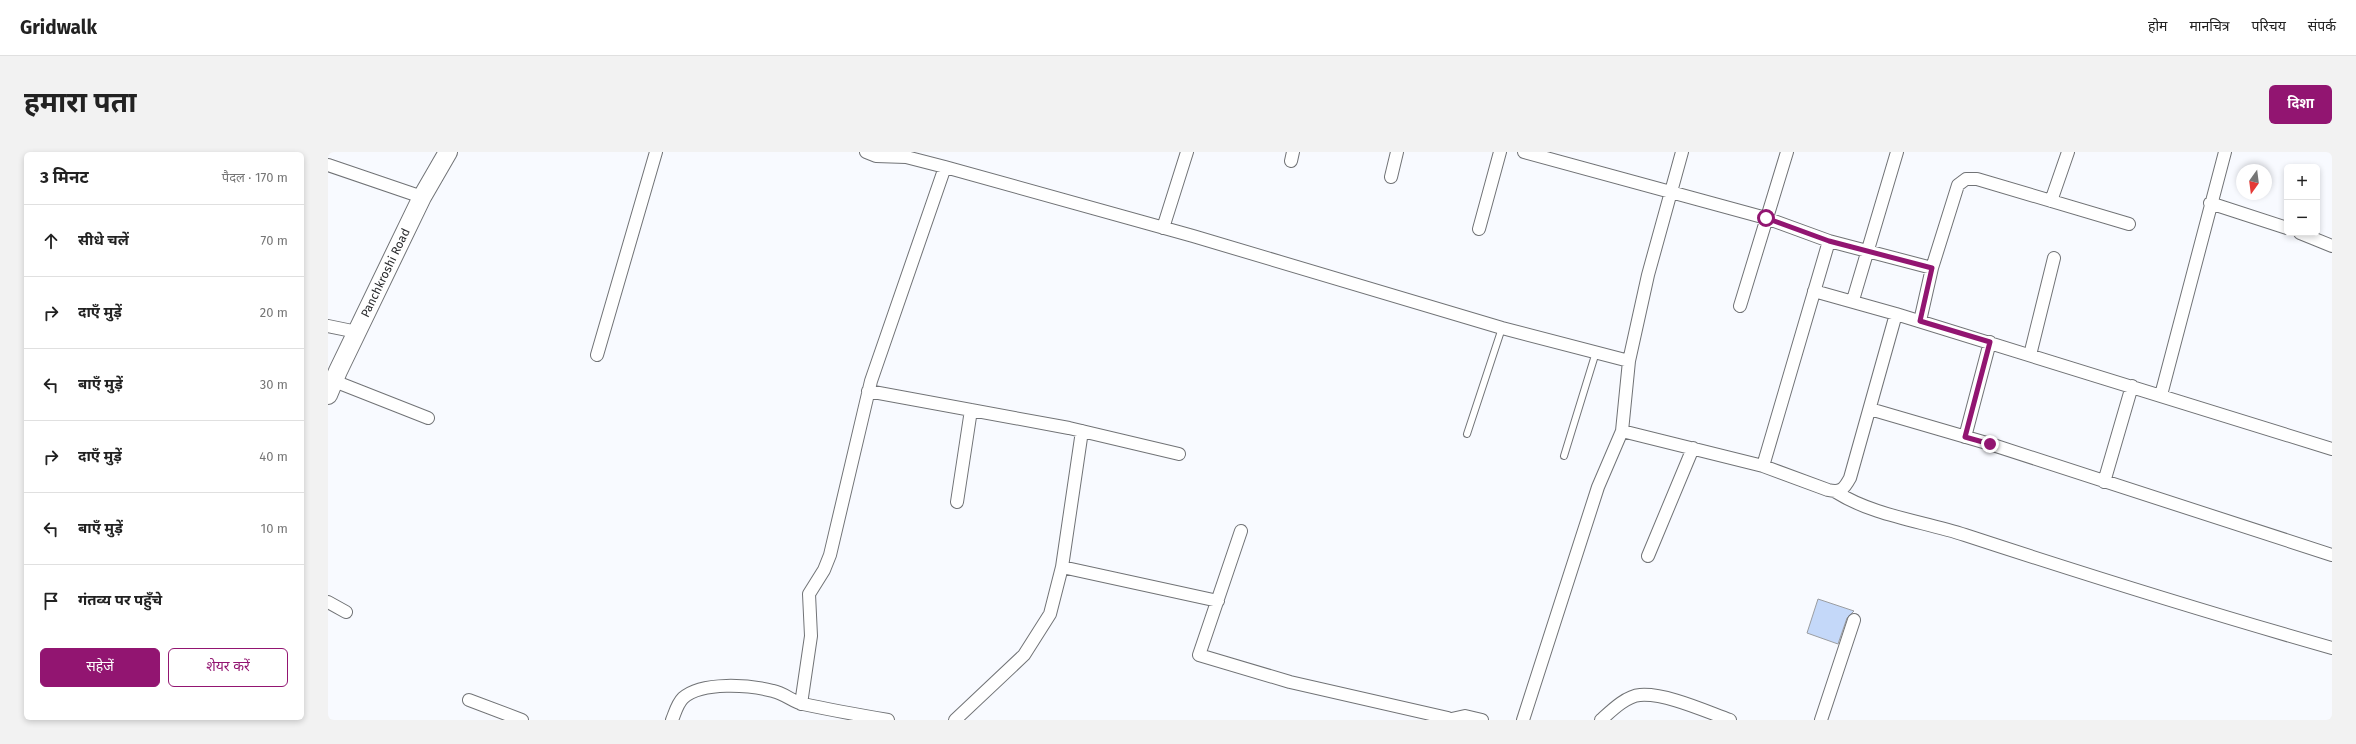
<!DOCTYPE html>
<html lang="hi">
<head>
<meta charset="utf-8">
<style>
  :root { --surface:#fff; --page:#f2f2f2; --text:#222; --muted:#767676; --line:#e0e0e0; --accent:#921571 }
  body { margin:0; font-family:"Fira Sans","Noto Sans Devanagari",sans-serif; background:var(--page); color:var(--text) }
  .controls { position:absolute; right:12px; top:12px; display:grid; overflow:hidden; border-radius:6px; box-shadow:0 2px 6px #0003 }
  .controls button { width:36px; height:36px; display:grid; place-items:center; padding:0; border:0; border-bottom:1px solid var(--line); background:var(--surface); color:var(--text); font:20px sans-serif }
  .compass { position:absolute; left:1908px; top:12px; width:36px; height:36px; border-radius:50%; background:var(--surface); box-shadow:0 2px 6px #0003; rotate:194deg }
  .stop { position:absolute; width:12px; height:12px; margin:-9px; border:3px solid #921571; border-radius:50%; background:#fff }
  .stop.end { background:#921571; border-color:#fff; box-shadow:0 1px 4px #0008 }
  .list { margin:0; padding:0; list-style:none }
  h2 { display:flex; justify-content:space-between; align-items:center; height:52px; margin:0; padding:0 16px; font-size:17px }
  h2 small { font-size:13px; font-weight:400; color:var(--muted) }
  .list li { display:grid; grid-template-columns:26px 1fr auto; gap:12px; align-items:center; box-sizing:border-box; height:72px; padding:0 16px; border-top:1px solid var(--line) }
  .list b { display:block; font-size:15px; white-space:nowrap }
  .list em { font-size:13px; font-style:normal; color:var(--muted) }
  .actions { display:flex; gap:8px; padding:12px 16px }
  .actions a { flex:1; padding:9px 0; border:1px solid var(--accent); border-radius:6px; text-align:center; font-size:14px; color:var(--accent) }
  .actions .main { background:var(--accent); color:#fff }
  .icon { flex:none; width:22px; height:22px; fill:none; stroke:currentColor; stroke-width:2; stroke-linecap:round; stroke-linejoin:round }
  .map { position:relative; flex:none; width:2004px; height:568px; overflow:hidden; border-radius:6px }
  header { display:flex; align-items:center; gap:24px; box-sizing:border-box; height:56px; padding:0 20px; background:var(--surface); border-bottom:1px solid var(--line) }
  header strong { font-size:19px }
  nav { display:flex; gap:22px; margin-inline-start:auto; font-size:14px }
  .intro { display:flex; align-items:center; justify-content:space-between; box-sizing:border-box; height:96px; padding:0 24px }
  h1 { margin:0; font-size:28px }
  .button { padding:10px 18px; border-radius:6px; background:var(--accent); color:#fff; font-size:14px; font-weight:700 }
  main { display:flex; gap:24px; padding:0 24px }
  aside { flex:1; background:var(--surface); border-radius:6px; box-shadow:0 2px 6px #0003 }
  .map>svg:first-child { display:block }
</style>
</head>
<body>
<header>
<strong>Gridwalk</strong>
<nav><a>होम</a><a>मानचित्र</a><a>परिचय</a><a>संपर्क</a></nav>
</header>
<div class="intro"><h1>हमारा पता</h1><a class="button">दिशा</a></div>
<main>
<aside>
<h2>3 मिनट<small>पैदल · 170 m</small></h2>
<ul class="list">
<li><svg class="icon" aria-label="ahead" viewBox="0 0 24 24"><path d="M12 20V5M6 11l6-6 6 6"/></svg><div><b>सीधे चलें</b></div><em>70 m</em></li>
<li><svg class="icon" aria-label="right" viewBox="0 0 24 24"><path d="M7 20v-9h11M14 6l5 5-5 5"/></svg><div><b>दाएँ मुड़ें</b></div><em>20 m</em></li>
<li><svg class="icon" aria-label="left" viewBox="0 0 24 24"><path d="M17 20v-9H6M10 6l-5 5 5 5"/></svg><div><b>बाएँ मुड़ें</b></div><em>30 m</em></li>
<li><svg class="icon" aria-label="right" viewBox="0 0 24 24"><path d="M7 20v-9h11M14 6l5 5-5 5"/></svg><div><b>दाएँ मुड़ें</b></div><em>40 m</em></li>
<li><svg class="icon" aria-label="left" viewBox="0 0 24 24"><path d="M17 20v-9H6M10 6l-5 5 5 5"/></svg><div><b>बाएँ मुड़ें</b></div><em>10 m</em></li>
<li><svg class="icon" aria-label="arrive" viewBox="0 0 24 24"><path d="M6 21V4h12l-3 4 3 4H6"/></svg><div><b>गंतव्य पर पहुँचे</b></div></li>
</ul>
<div class="actions"><a class="main">सहेजें</a><a>शेयर करें</a></div>
</aside>
<div class="map">
<svg width="2004" height="568" viewBox="0 0 2004 568">
  <rect width="100%" height="100%" fill="#f8faff"/>
  <path fill="#c4d8f9" stroke="#9b9da1" d="M1490,447L1526,459L1519,466L1510,492L1479,481Z"/>
  <g fill="none" stroke-linecap="round" stroke-linejoin="round">
    <defs>
      <path id="lane" d="M1139,282L1174,176
        M1236,304L1268,200"/>
      <path id="street" d="M538,0L548,4L578,5L617,15L865,84L1174,176L1301,209L1294,279L1270,335L1195,568
        M1196,0L1438,66L1501,89L1604,116
        M963,9L965,0
        M0,13L94,45
        M1063,25L1069,0
        M1723,49L1740,0
        M1882,51L1959,76
        M835,76L859,0
        M1151,77L1172,0
        M1972,81L2004,94
        M1486,139L1568,162L2004,297
        M1525,148L1569,0
        M1412,154L1459,0
        M1592,169L1604,116L1630,33L1638,27H1649L1801,72
        M0,174L29,180
        M269,203L328,0
        M1702,203L1726,106
        M1301,209L1320,123L1354,0
        M6,229L100,266
        M540,239L741,276L851,302
        M1833,243L1897,0
        M1542,257L1662,292L2004,403
        M1294,279L1435,314L1500,338C1513,341 1516,337 1522,326L1568,162
        M1637,285L1662,190
        M1435,314L1501,89
        M1776,330L1804,234
        M1508,340C1546,364 1594,369 1637,383C1759,423 1881,461 2004,496
        M629,350L643,258
        M913,379L871,503L962,530L1120,566
        M1320,404L1365,296
        M734,415L890,449
        M0,450L18,460
        M141,548L194,568
        M473,552L483,484L481,442L496,418L502,403L543,229L617,15
        M344,568C347,561 349,552 355,546C374,529 422,533 445,539C456,541 465,550 475,552C503,558 531,563 560,568
        M627,568L696,503L722,462L734,415L754,279
        M1119,568L1137,564L1154,568
        M1273,568C1283,559 1298,544 1312,543C1338,541 1377,559 1402,568
        M1493,568L1526,468"/>
      <g id="secondary">
        <path id="s1" d="M0,243L10,219L94,45L120,0"/>
      </g>
    </defs>
    <use href="#lane" stroke="#717376" stroke-width="8"/>
    <use href="#street" stroke="#717376" stroke-width="14"/>
    <use href="#secondary" stroke="#717376" stroke-width="20"/>
    <use href="#lane" stroke="#fff" stroke-width="6"/>
    <use href="#street" stroke="#fff" stroke-width="12"/>
    <use href="#secondary" stroke="#fff" stroke-width="18"/>
  </g>
  <g fill="none" stroke-linecap="round" stroke-linejoin="round">
    <path stroke="#921571" stroke-width="5" d="M1438,66L1501,89L1604,116L1592,169L1662,190L1637,285L1662,292"/>
  </g>
  <g text-anchor="middle" dominant-baseline="central" stroke-width="3" stroke-linejoin="round" paint-order="stroke">
    <g font-size="12" fill="#292a2c" stroke="#fff">
      <text stroke="none"><textPath href="#s1" startOffset="135">Panchkroshi Road</textPath></text>
    </g>
  </g>
</svg>
<div class="controls">
<button>+</button>
<button>−</button>
</div>
<svg class="compass" viewBox="-18 -18 36 36"><path d="M0-13l5 13h-10z" fill="#e53935"/><path d="M0 13l5-13h-10z" fill="#767676"/></svg>
<div class="stop" style="left:1438px;top:66px"></div>
<div class="stop end" style="left:1662px;top:292px"></div>
</div>
</main>
</body>
</html>
